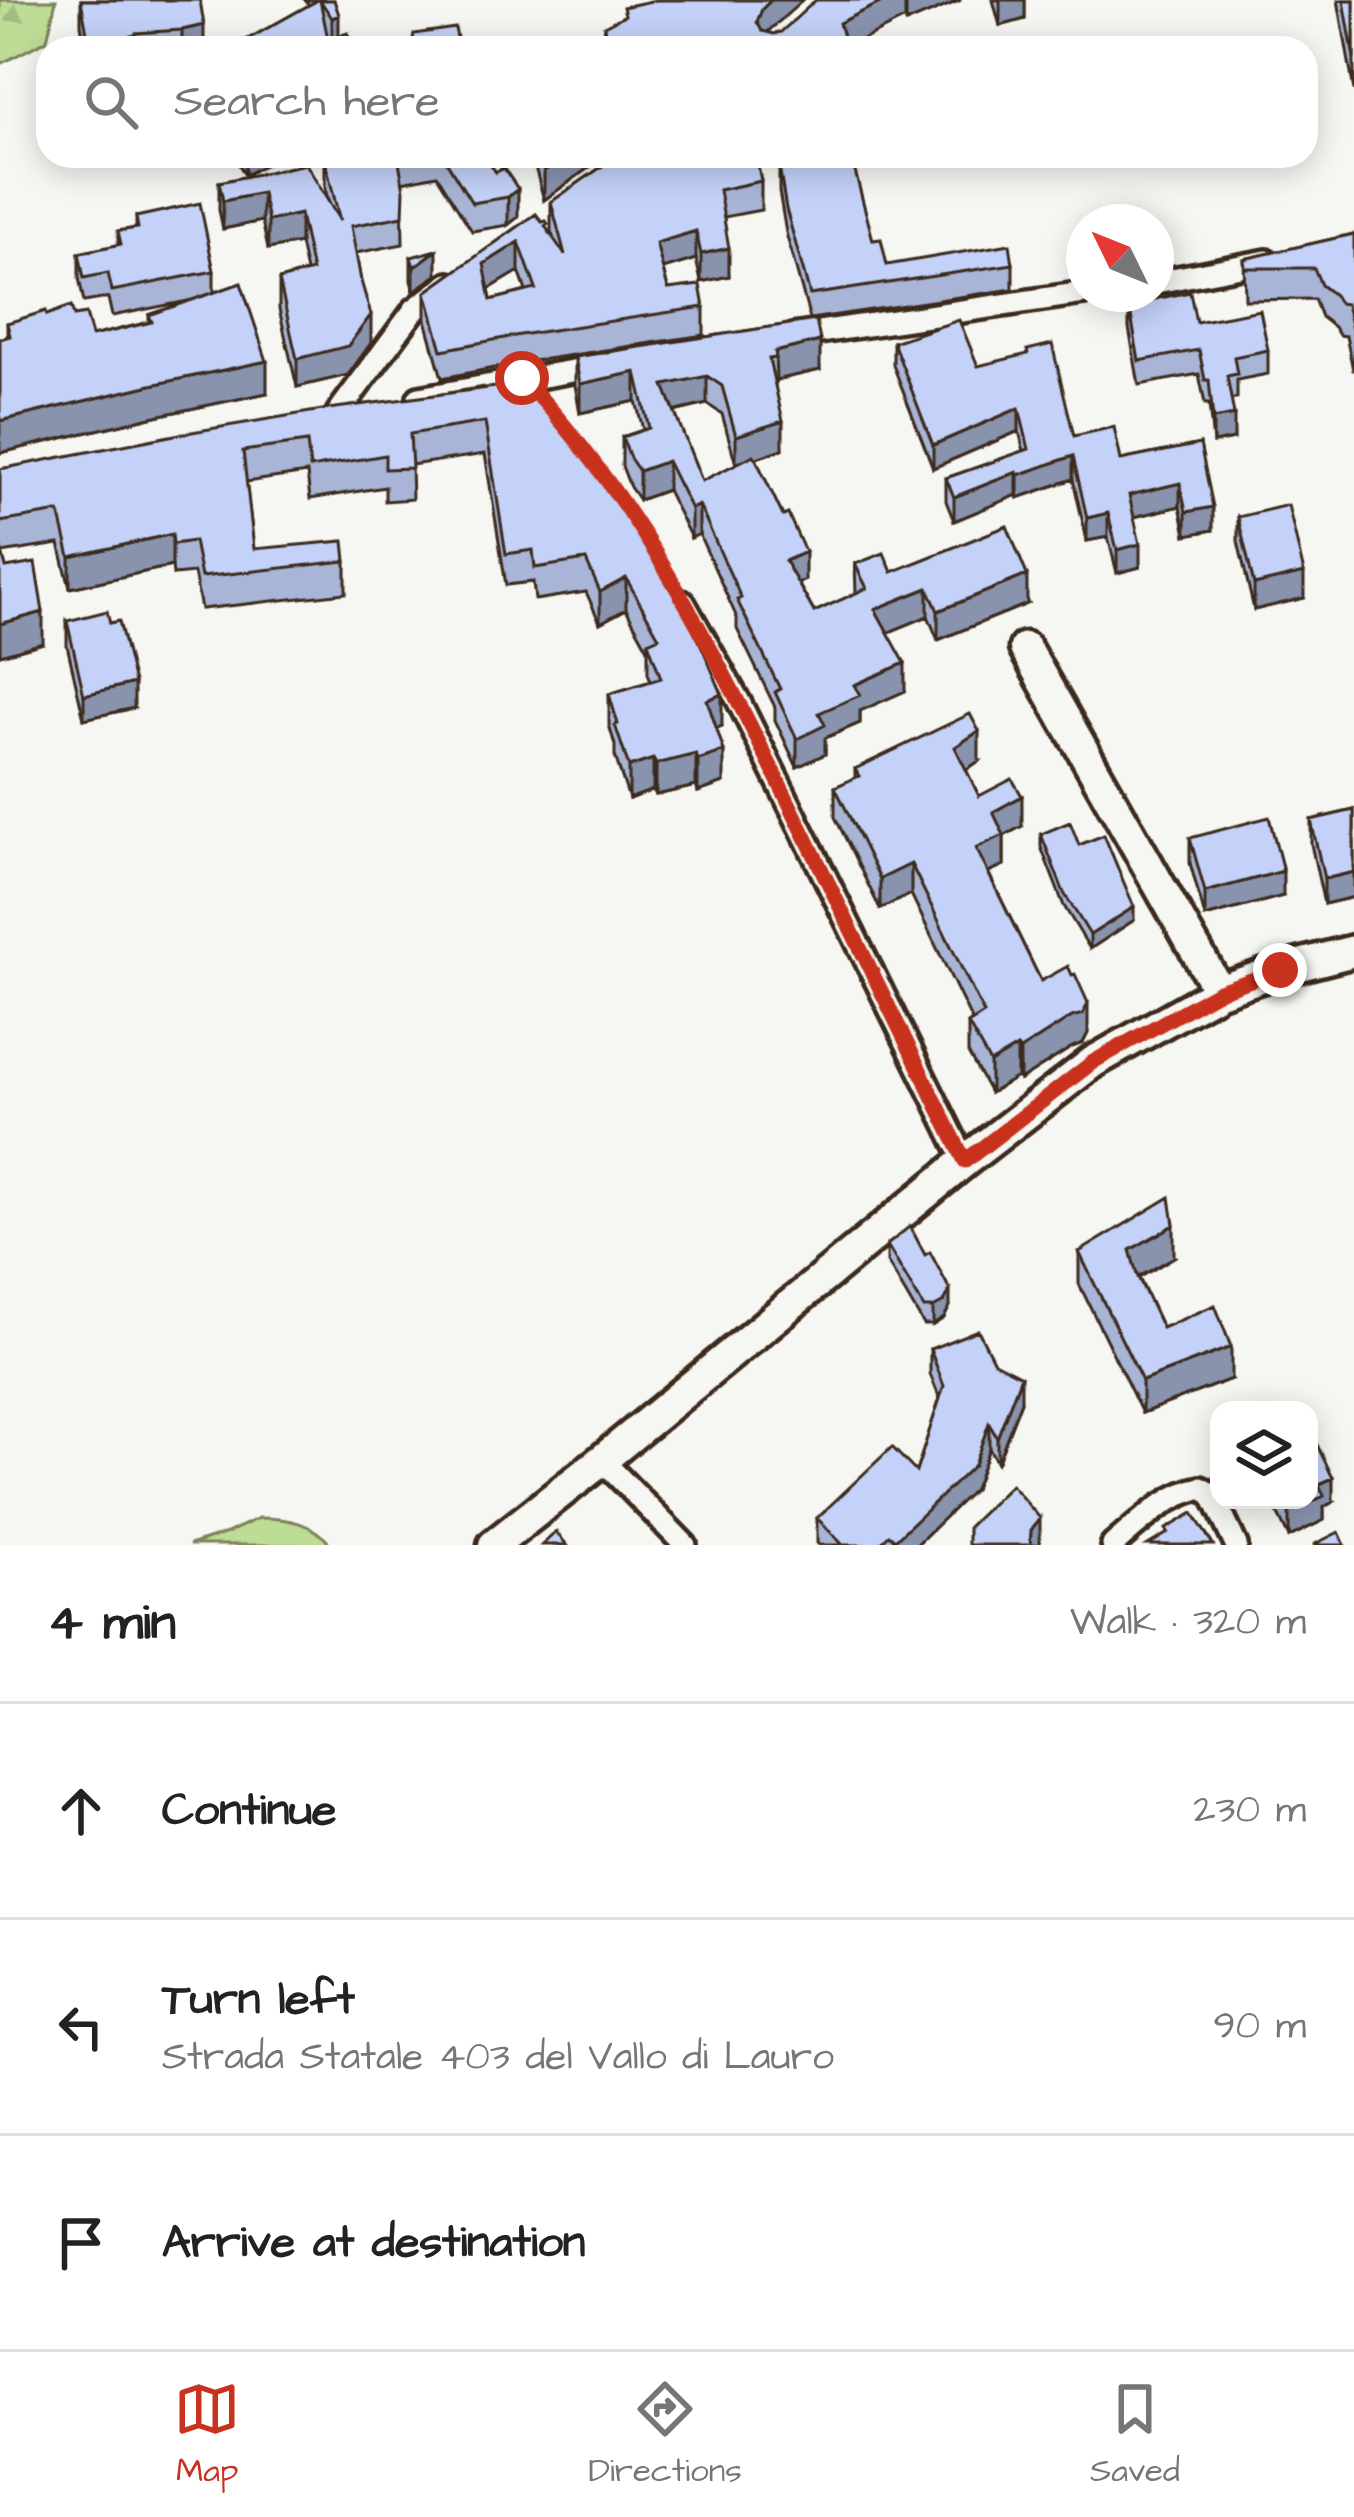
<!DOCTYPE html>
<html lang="en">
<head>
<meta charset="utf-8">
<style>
  :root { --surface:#fff; --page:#f6f6f6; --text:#222; --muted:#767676; --line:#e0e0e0; --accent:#c8321e }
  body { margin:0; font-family:"Architects Daughter",sans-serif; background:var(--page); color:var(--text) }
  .controls { position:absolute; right:36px; bottom:36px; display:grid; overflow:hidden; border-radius:24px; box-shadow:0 6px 30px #0003 }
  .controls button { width:108px; height:108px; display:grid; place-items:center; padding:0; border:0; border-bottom:3px solid var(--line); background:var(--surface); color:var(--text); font:60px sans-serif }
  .compass { position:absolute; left:1066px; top:204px; width:108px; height:108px; border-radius:50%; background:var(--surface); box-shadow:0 6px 30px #0003; rotate:313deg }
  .stop { position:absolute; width:36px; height:36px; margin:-27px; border:9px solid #c8321e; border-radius:50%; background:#fff }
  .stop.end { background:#c8321e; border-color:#fff; box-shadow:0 3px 12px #0008 }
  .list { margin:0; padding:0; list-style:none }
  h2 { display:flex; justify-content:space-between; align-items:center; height:156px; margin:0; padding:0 48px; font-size:51px }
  h2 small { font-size:39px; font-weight:400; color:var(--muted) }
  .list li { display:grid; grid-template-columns:78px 1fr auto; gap:36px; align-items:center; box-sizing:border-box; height:216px; padding:0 48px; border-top:3px solid var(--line) }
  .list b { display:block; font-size:45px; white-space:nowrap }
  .list p { margin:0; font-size:39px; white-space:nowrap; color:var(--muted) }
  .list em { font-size:39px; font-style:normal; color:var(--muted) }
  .icon { flex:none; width:66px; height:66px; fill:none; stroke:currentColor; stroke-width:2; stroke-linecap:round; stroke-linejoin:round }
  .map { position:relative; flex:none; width:1354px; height:1545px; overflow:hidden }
  .search { position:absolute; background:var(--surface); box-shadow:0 6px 30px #0003; left:36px; right:36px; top:36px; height:132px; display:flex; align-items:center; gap:30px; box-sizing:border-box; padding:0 42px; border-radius:36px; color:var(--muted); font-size:45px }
  .sheet { height:804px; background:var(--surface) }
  nav { display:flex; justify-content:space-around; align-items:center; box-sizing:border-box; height:168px; border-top:3px solid var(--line); background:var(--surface); font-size:33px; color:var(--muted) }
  nav a { display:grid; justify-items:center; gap:6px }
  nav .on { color:var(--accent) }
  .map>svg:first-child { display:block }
</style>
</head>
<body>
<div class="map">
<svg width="1354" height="1545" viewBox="0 0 1354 1545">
  <defs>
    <pattern id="forest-firs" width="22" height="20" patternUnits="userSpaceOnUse" patternTransform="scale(3)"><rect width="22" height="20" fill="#bddc95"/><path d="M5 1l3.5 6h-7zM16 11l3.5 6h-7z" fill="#a3bd80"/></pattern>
  </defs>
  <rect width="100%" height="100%" fill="#f6f6f2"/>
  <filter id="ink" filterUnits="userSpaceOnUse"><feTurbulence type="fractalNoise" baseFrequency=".00833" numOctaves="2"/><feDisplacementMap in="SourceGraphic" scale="24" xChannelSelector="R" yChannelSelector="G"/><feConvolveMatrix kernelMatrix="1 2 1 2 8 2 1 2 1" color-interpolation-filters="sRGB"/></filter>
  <g filter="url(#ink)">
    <path fill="#bddc95" stroke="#7c835a" stroke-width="3" d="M259,1518C288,1518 312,1522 331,1545H189L227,1533Z"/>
    <path fill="url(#forest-firs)" stroke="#7c835a" stroke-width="3" d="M0,0H56L47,40L0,64Z"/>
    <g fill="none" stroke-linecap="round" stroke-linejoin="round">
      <defs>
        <path id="minor" d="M1156,282L1267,261
          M792,336L1084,293
          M419,398L601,366
          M338,413L415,309L449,284
          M683,602L738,700L965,1161
          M602,1460L685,1545
          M1113,1545C1139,1523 1168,1494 1201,1488L1212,1494L1236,1545"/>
        <path id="secondary" d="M1025,648L1219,991
          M494,1545L602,1460L965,1161L1093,1062L1219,991L1280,970L1354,951"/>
      </defs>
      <use href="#minor" stroke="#3b2a1e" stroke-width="30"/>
      <use href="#secondary" stroke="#3b2a1e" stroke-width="39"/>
      <use href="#minor" stroke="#f6f6f2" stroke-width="21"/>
      <use href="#secondary" stroke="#f6f6f2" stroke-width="30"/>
    </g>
    <path fill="#a9b5d6" stroke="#3b2a1e" stroke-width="3" fill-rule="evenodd" d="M81,0H200L204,48H85L81,24Z
      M305,0H334L339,36L351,48H232L309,5Z
      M993,0H1025V19L1000,26Z
      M1338,0H1354V91Z
      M234,156H281L245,175Z
      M344,156H483L496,172L501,169V164L518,217L508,225L472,231L437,175L402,182L403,244L356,253L371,343L348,375L297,387L279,309V280L306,272L300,243L268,249L262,221L223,229L219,210V182L328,200L325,188V160Z
      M532,156H605L544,200Z
      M779,166L873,240L887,265L1013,264V289L810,319L786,233L779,191Z
      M761,181V210L724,217L729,276L701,282L696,259L663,269L668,289L704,307V335L520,363L442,378L426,320V292L536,214L554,239L551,231V202ZM519,271L526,291L491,300L489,289Z
      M136,217L214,271V292L267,393L151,417L0,453V339L7,337V323L47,315L74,316L92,336L149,322V315L193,300L112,316L108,298L84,302L79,278V253L118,245V231L136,228Z
      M1354,234V370H1353L1346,336L1339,335L1334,327L1321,317L1314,299L1245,300L1244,259Z
      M411,257L437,275L414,291L411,281Z
      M1129,304L1196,322L1268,350V374L1237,380V398L1231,400L1234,439L1213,443L1209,404H1205L1199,374L1139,385L1129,328Z
      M816,320L820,370L776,380L775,387L783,449L756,458L805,580L798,583L814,612L856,593L855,564L1027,604L938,640L928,616L888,632L905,691L860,711V723L825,738V754L797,767L775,720V707L737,629V618L699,534L691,538L667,490L639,500L630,487L622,466V437L643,430L636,401L580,413L575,385V357ZM707,404L722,414L736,464L702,481L674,412Z
      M893,342L978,366L1074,436L1121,460L1200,444L1213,530L1186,535L1180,506L1134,517L1140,567L1117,573L1108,537L1087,541L1073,479L1018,498L1017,495L954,521L946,501V478L1024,451L1019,431L933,468L893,365Z
      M483,387L695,631L722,726L716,728L724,783L698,792L696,786L656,795L653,790L629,799L615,756V745L609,725V694L651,681L648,673V649L626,609L600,623L586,592L535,600L533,582L506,585L485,454L411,465L412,499L385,501V487L310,499L307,473L246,482L254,549L346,561V593L201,609L194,573L173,575L172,566L70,588L59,544L2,553L6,568L43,643L0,655V469Z
      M1238,517L1304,598L1254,610L1238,541Z
      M67,621L134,708L84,719L67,645Z
      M979,761L966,770L979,796L1022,826L1004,836V865L988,872L1041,981L1088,1033L1083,1043L1072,1047L1020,1080L1017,1077L990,1093L968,1053V1024L972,1021L911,894L880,909L835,817V787L855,778V769Z
      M1354,810V897L1324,904L1311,844V820Z
      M1041,834L1079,845L1134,920L1090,949L1064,906L1041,847Z
      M1190,838L1283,896L1205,917L1190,863Z
      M887,1245L950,1306L944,1318L933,1325H924L887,1262Z
      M1079,1252L1174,1257L1139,1278L1162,1328L1231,1379L1142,1413L1079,1284Z
      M930,1349L994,1362L1021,1401L997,1463L989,1448L974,1489L916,1545H819L817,1543V1518L916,1472L940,1399L930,1374Z
      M1271,1500H1309L1333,1502L1324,1507V1520L1289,1537Z"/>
    <path fill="#8993ae" stroke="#3b2a1e" stroke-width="3" d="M771,0H803L762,37L757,22L762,9Z
      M886,0H905V19L846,48L839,23Z
      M906,0H961L906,23Z
      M1000,0H1025V19L1000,26Z
      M339,15V37L332,40V18Z
      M204,25V48H182V30Z
      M245,156H281L245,175Z
      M565,156H605L544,200V171Z
      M518,189V217L508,225V197Z
      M262,193V221L223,229V201Z
      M300,214V243L268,249V221Z
      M696,231V259L656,271V243Z
      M519,242V271L484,292V264Z
      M729,248V276L701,282V254Z
      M437,250V275L414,291V267Z
      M371,315V343L348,375L297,387V359Z
      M820,341V370L776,380L775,352Z
      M267,361V393L151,417L0,453V421L151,385Z
      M636,372V401L580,413V384Z
      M707,376V404L664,414V385Z
      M1019,408V431L933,468V445Z
      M1234,415V439L1213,443V419Z
      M783,421V449L736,465V436Z
      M1073,456V479L1018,498V475Z
      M667,461V490L639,500V471Z
      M1017,472V495L954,521V497Z
      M1180,483V506L1129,518V495Z
      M699,505V534L691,538V509Z
      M1213,507V530L1186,535V512Z
      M1108,513V537L1087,541V518Z
      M172,534V566L70,588V557Z
      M1140,544V567L1117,573V550Z
      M805,552V580L785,589V561Z
      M1304,573V598L1254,610V585Z
      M1027,575V604L938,640V611Z
      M626,578V609L600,623V592Z
      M928,588V616L875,638V609Z
      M43,612V643L0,655V624Z
      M905,663V691L860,711V723L825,738V754L797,767V739L819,713L854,685Z
      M134,683V708L84,719V695Z
      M722,694V726L707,732V700Z
      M979,731V761L955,777V747Z
      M724,751V783L698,792V760Z
      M696,754V786L656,795V764Z
      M653,759V790L629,799V767Z
      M1022,796V826L1004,836V865L976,878V848L993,812Z
      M911,864V894L880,909V879Z
      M1283,871V896L1205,917V892Z
      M1354,872V897L1324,904V879Z
      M1134,907V920L1090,949V935Z
      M1088,1003V1033L1083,1043L1072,1047L1020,1080V1050Z
      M1017,1047V1077L990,1093V1063Z
      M1174,1225V1257L1130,1282V1250Z
      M950,1290V1306L944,1318L933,1325V1308Z
      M1231,1347V1379L1142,1413V1381Z
      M1021,1376V1401L997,1463V1438Z
      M989,1423V1448L974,1489L916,1545H895V1540Z
      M1333,1478V1502L1324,1507V1520L1289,1537V1512L1319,1484Z
      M1040,1518V1543L1039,1545H1030L1031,1530Z"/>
    <path fill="#c4d2f9" stroke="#3b2a1e" stroke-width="3" fill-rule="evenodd" d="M81,0H200L204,25L182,30L136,33V35L89,44Z
      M318,0H320L328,39L348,33L351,48H232Z
      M320,0H334L339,15L332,18Z
      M656,0H771L762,9L757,22L762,31L774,34L781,32L816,0H886L839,23L846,48H582L606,40L604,26L625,15L623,7Z
      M1344,0H1354V59Z
      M455,28L459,48H392L412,44L414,34Z
      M344,156H398L404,190L403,216L351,226L361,281L371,315L348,346L297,359L279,280L312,271L300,214L268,221L262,193L223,201L219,182L306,164L340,221L325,160Z
      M443,156H483L496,172L502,169L501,164L518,189L508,197L472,203Z
      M540,156H565L544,171Z
      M617,156H756L761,181L719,190L729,248L701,254L696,231L656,243L668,289L700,285L704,307L520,335L442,350L426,292L536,214L542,222L546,221L548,224L545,226L565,255L551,202ZM519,242L536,289L491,300L484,264Z
      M818,156H851L873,240L881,239L887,265L1010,244L1013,264L810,295L786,209L779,166Z
      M200,203L214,271L112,291L108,273L84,278L79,253L121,244L118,231L138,228L136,217Z
      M1354,234V338L1346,304L1339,303L1334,295L1321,285L1314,268H1245L1244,259Z
      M437,250L414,267L411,257Z
      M241,283L267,361L151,385L0,421V339L10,336L7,323L46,311L47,315L71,306L74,316L86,314L92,336L152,322L149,315Z
      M1190,292L1196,322L1260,310L1268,350L1234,357L1237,374L1227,376L1234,415L1213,419L1209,380H1205L1199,350L1139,361L1129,304Z
      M816,320L820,341L775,352L776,358L769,359L783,421L736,436L722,386L707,376L664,385L702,481L754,455L783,516L788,514L805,552L785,561L814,612L867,588L855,564L884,553L892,572L1007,526L1027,575L938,611L928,588L875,609L905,663L854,685L860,695L819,713L825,725L797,739L775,692L780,689L737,600L741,598L699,505L691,509L667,461L639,471L630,458L622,437L649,428L636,372L580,384L575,357Z
      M959,320L978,366L1028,354L1027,350L1052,344L1074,436L1114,427L1121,460L1200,444L1213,507L1186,512L1180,483L1129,495L1140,544L1117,550L1108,513L1087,518L1073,456L1018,475L1017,472L954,497L946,478L1029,449L1019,408L933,445L893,342Z
      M511,385L539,388L592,453L627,505L695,620L691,621L722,694L707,700L724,751L698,760L696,754L656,764L653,759L629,767L615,725L618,724L609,694L661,678L648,642L659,637L626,578L600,592L586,560L535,568L533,550L506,554L485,422L410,434L412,468L385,469V455L310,468L307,442L243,451L254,549L344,541L346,561L201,577L194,541L173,544L172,534L70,557L59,512L0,522V469L180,434L328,409Z
      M1288,505L1304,573L1254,585L1238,517Z
      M0,544L6,568L35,563L43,612L0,624Z
      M107,611L110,623L119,621L134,683L84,695L67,621Z
      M970,714L979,731L955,747L979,796L1012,779L1022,796L993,812L1004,835L976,848L1041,981L1068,966L1072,975L1075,974L1088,1003L1083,1014L1072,1017L1020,1050L1017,1047L990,1063L968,1024L984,1014L911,864L880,879L835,787L859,776L855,769Z
      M1354,810V872L1324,879L1311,820Z
      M1269,817L1283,871L1205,892L1190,838Z
      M1070,822L1079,845L1104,835L1134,907L1090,935L1064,893L1041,834Z
      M1170,1197L1174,1225L1130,1250L1137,1275L1162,1328L1215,1305L1231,1347L1142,1381L1079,1252Z
      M910,1226L925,1255L930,1252L950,1290L944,1302L933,1308H924L887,1245Z
      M978,1330L994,1362L1021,1376L997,1438L989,1423L974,1465L895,1540L889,1535L878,1545H843L817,1518L892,1447L916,1472L944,1386L930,1349Z
      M1309,1428L1333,1478L1319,1484L1324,1496L1289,1512L1283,1500H1309Z
      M1011,1485L1040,1518L1031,1530L1030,1545H968V1527Z
      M1193,1513L1213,1545H1148L1168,1533L1166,1529Z
      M556,1532L567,1545H542Z
      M1339,1532L1345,1545H1313Z"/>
  </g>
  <g fill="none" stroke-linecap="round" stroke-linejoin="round" filter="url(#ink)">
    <path stroke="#c8321e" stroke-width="15" d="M522,378C641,501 717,658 792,809C849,926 907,1044 965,1161L1093,1062L1219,991L1280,970"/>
  </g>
</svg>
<div class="controls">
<button><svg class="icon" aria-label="layers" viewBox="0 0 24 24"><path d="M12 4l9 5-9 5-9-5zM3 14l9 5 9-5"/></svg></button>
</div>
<svg class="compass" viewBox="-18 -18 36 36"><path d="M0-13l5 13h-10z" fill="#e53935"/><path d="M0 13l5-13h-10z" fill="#767676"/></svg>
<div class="stop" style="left:522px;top:378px"></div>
<div class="stop end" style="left:1280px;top:970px"></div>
<div class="search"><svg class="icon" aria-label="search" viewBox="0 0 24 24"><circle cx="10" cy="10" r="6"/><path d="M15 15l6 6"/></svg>Search here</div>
</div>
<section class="sheet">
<h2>4 min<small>Walk · 320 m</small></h2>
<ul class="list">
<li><svg class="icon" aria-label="ahead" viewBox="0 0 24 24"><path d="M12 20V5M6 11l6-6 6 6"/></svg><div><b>Continue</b></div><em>230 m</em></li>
<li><svg class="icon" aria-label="left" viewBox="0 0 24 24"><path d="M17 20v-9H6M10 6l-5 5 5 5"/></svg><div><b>Turn left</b><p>Strada Statale 403 del Vallo di Lauro</p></div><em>90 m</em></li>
<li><svg class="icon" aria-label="arrive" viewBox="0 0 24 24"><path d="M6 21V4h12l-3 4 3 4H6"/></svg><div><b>Arrive at destination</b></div></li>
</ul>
</section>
<nav>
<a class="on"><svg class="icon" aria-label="map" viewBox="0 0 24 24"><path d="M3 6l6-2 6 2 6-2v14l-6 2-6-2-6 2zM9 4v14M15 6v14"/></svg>Map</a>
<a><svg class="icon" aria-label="directions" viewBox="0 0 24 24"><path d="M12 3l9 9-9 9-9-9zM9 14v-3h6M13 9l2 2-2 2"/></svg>Directions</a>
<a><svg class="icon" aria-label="saved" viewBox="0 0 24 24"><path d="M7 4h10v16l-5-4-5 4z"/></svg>Saved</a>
</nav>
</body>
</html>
